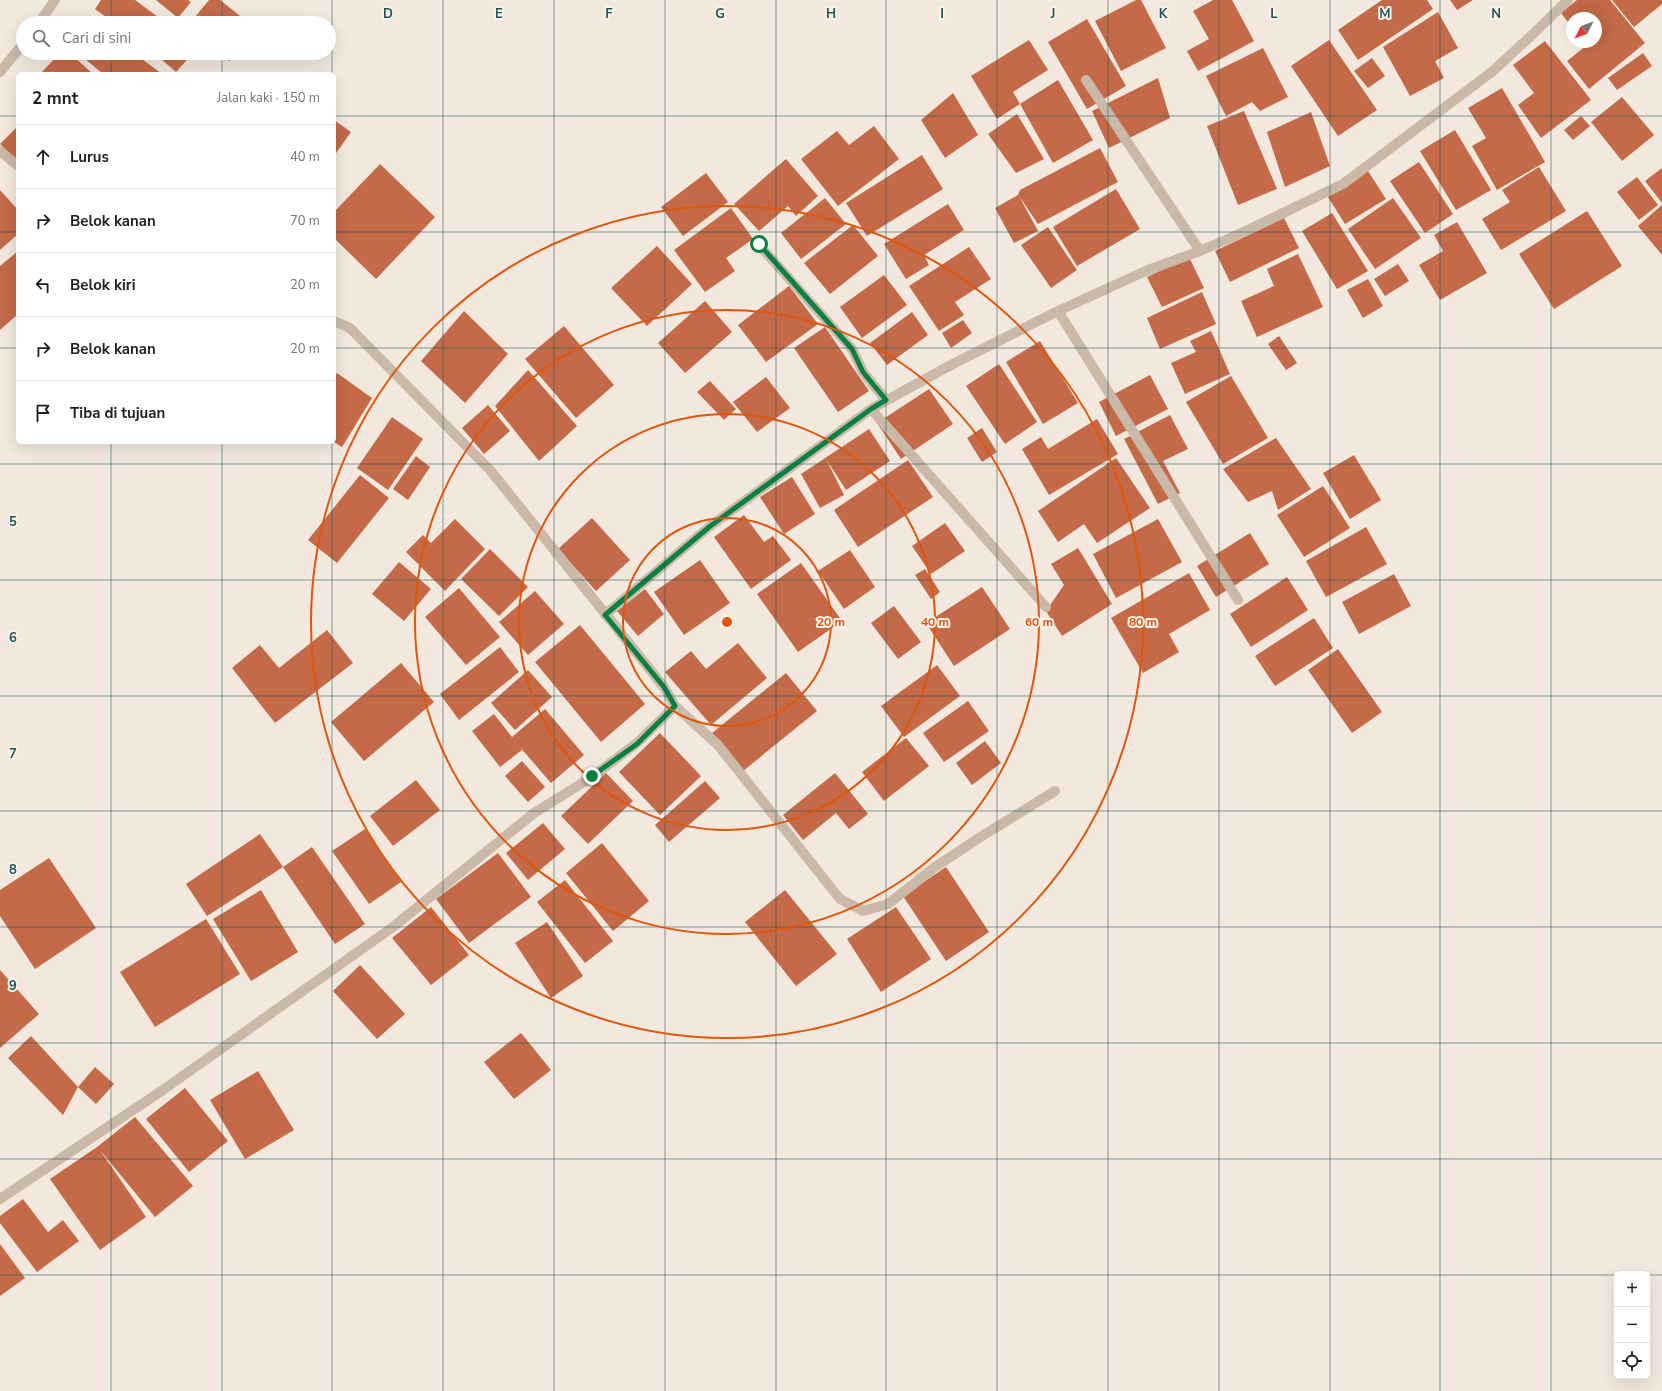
<!DOCTYPE html>
<html lang="id">
<head>
<meta charset="utf-8">
<style>
  :root { --surface:#fff; --page:#f2f2f2; --text:#202124; --muted:#757577; --line:#e0e0e0 }
  body { margin:0; font-family:"Nunito Sans",sans-serif; background:var(--page); color:var(--text) }
  .controls { position:absolute; right:12px; bottom:12px; display:grid; overflow:hidden; border-radius:6px; box-shadow:0 4px 16px #0002 }
  .controls button { width:36px; height:36px; display:grid; place-items:center; padding:0; border:0; border-bottom:1px solid var(--line); background:var(--surface); color:var(--text); font:20px sans-serif }
  .compass { position:absolute; left:1566px; top:12px; width:36px; height:36px; border-radius:50%; background:var(--surface); box-shadow:0 4px 16px #0002; rotate:228deg }
  .stop { position:absolute; width:12px; height:12px; margin:-9px; border:3px solid #0b8043; border-radius:50%; background:#fff }
  .stop.end { background:#0b8043; border-color:#fff; box-shadow:0 1px 4px #0008 }
  .list { margin:0; padding:0; list-style:none }
  h2 { display:flex; justify-content:space-between; align-items:center; height:52px; margin:0; padding:0 16px; font-size:17px }
  h2 small { font-size:13px; font-weight:400; color:var(--muted) }
  .list li { display:grid; grid-template-columns:26px 1fr auto; gap:12px; align-items:center; box-sizing:border-box; height:64px; padding:0 16px; border-top:1px solid var(--line) }
  .list b { display:block; font-size:15px; white-space:nowrap }
  .list em { font-size:13px; font-style:normal; color:var(--muted) }
  .icon { flex:none; width:22px; height:22px; fill:none; stroke:currentColor; stroke-width:2; stroke-linecap:round; stroke-linejoin:round }
  .map { position:relative; flex:none; width:1662px; height:1391px; overflow:hidden }
  .search { position:absolute; background:var(--surface); box-shadow:0 4px 16px #0002; left:16px; top:16px; width:320px; height:44px; display:flex; align-items:center; gap:10px; box-sizing:border-box; padding:0 14px; border-radius:22px; color:var(--muted); font-size:15px }
  .panel { position:absolute; background:var(--surface); box-shadow:0 4px 16px #0002; left:16px; top:72px; width:320px; height:372px; border-radius:6px }
  .map>svg:first-child { display:block }
</style>
</head>
<body>
<div class="map">
<svg width="1662" height="1391" viewBox="0 0 1662 1391">
  <rect width="100%" height="100%" fill="#f2e8dd"/>
  <path fill="#c46a48" d="M101,0H135L158,17L153,23H114L95,9Z
    M156,0H188L191,2L178,18Z
    M209,0H220L249,23H190Z
    M1136,0H1141L1166,48L1121,71L1095,21Z
    M1213,0H1232L1254,41L1198,71L1187,51L1209,39L1193,11Z
    M1382,0H1427L1433,9L1358,60L1338,30Z
    M1450,0H1473L1457,10Z
    M1577,0H1610L1645,43L1589,89L1567,61L1587,45L1584,42H1596V18H1572V27L1561,13Z
    M1612,0H1662V4L1634,27Z
    M1438,12L1458,48L1435,61L1444,78L1410,96L1383,47Z
    M87,18L94,23H81Z
    M1087,19L1126,86L1087,109L1048,42Z
    M1029,40L1048,70L1013,92L1020,104L997,119L971,76Z
    M1329,40L1377,110L1338,136L1291,66Z
    M1545,41L1591,100L1541,138L1518,105L1534,93L1513,65Z
    M1263,48L1288,97L1260,111L1252,102L1226,116L1206,76Z
    M60,53H70L93,74H40Z
    M78,53H134L162,74H103Z
    M154,53H193L176,72Z
    M219,53H236L229,61Z
    M1643,53L1652,66L1617,90L1608,78Z
    M1372,58L1385,76L1368,88L1354,71Z
    M1158,78L1170,118L1109,148L1092,111Z
    M1058,80L1093,140L1053,163L1020,104Z
    M1502,88L1545,162L1497,190L1472,146L1486,138L1468,108Z
    M953,93L978,135L945,158L921,120Z
    M1622,97L1654,135L1622,161L1591,122Z
    M1244,111L1277,189L1238,205L1207,126Z
    M1311,112L1330,166L1285,187L1267,132Z
    M1017,114L1044,159L1016,173L988,134Z
    M1581,116L1590,126L1573,140L1564,130Z
    M334,120L351,132L334,156Z
    M18,126V162L0,144Z
    M874,126L899,159L838,206L801,159L837,131L849,145Z
    M1455,130L1491,190L1456,210L1420,151Z
    M1100,148L1118,182L1038,224L1019,196L1038,231L1014,243L995,208L1018,195L1020,190Z
    M922,155L943,189L867,236L846,203Z
    M786,159L818,196L796,216L788,206L759,231L734,204Z
    M1419,162L1453,214L1425,233L1390,181Z
    M380,164L435,217L376,279L334,238V212Z
    M1539,167L1566,211L1501,250L1482,219L1510,202L1502,190Z
    M1662,168V203L1645,181Z
    M1368,171L1386,199L1345,224L1328,197Z
    M706,173L728,202L683,236L661,207Z
    M1637,177L1658,205L1639,220L1617,192Z
    M1116,189L1140,229L1077,266L1053,227Z
    M0,190L18,210V234L0,250Z
    M825,198L846,224L801,259L781,233Z
    M1393,198L1421,238L1375,269L1348,229Z
    M948,204L964,230L924,255L929,265L906,279L884,244Z
    M1662,205V255L1638,226Z
    M731,208L753,239L726,258L735,271L705,292L674,250Z
    M1587,211L1622,266L1554,309L1519,254Z
    M1332,213L1368,271L1337,289L1302,231Z
    M1284,218L1299,248L1230,282L1215,251Z
    M1457,222L1487,273L1440,300L1419,265L1443,251L1434,235Z
    M853,225L878,256L830,294L804,263Z
    M1048,227L1077,270L1051,288L1021,245Z
    M657,246L692,284L647,326L611,288Z
    M969,247L991,279L955,302L964,315L939,331L909,286Z
    M18,251V314L0,330V266Z
    M1298,254L1323,307L1257,337L1241,301L1274,286L1267,269Z
    M1189,257L1204,288L1162,307L1147,277Z
    M1398,264L1409,281L1385,296L1374,279Z
    M884,275L907,305L862,338L840,307Z
    M1368,279L1383,306L1363,318L1347,290Z
    M789,286L818,324L766,362L738,325Z
    M1202,292L1216,324L1160,349L1147,318Z
    M705,301L732,332L685,373L658,343Z
    M464,311L508,354L465,403L421,361Z
    M912,312L928,335L887,365L870,343Z
    M963,320L972,333L951,348L942,333Z
    M564,326L614,385L576,418L525,359Z
    M825,327L869,391L838,412L794,348Z
    M1211,331L1230,374L1185,394L1171,363L1196,352L1190,341Z
    M1279,336L1297,363L1286,370L1268,344Z
    M1040,341L1078,403L1043,424L1006,362Z
    M999,364L1037,422L1005,444L966,386Z
    M528,370L577,426L539,461L495,406Z
    M337,373L372,398L342,447L334,442V377Z
    M1150,375L1168,409L1116,436L1099,402Z
    M1231,376L1268,438L1223,464L1186,402Z
    M766,377L790,408L757,432L733,402Z
    M710,381L736,409L724,420L697,392Z
    M929,389L953,424L901,459L877,423Z
    M488,405L510,431L484,454L462,428Z
    M1170,415L1188,449L1163,461L1180,493L1158,504L1124,439Z
    M392,417L423,439L388,490L357,468Z
    M1097,419L1118,454L1049,495L1022,449L1041,437L1048,449Z
    M982,428L997,452L982,462L967,438Z
    M869,429L890,461L846,490L826,459L844,495L820,508L801,474Z
    M1276,438L1311,489L1278,510L1272,491L1248,502L1223,469Z
    M1354,455L1381,500L1350,519L1323,473Z
    M416,456L430,467L408,500L393,489Z
    M1116,458L1150,508L1097,543L1084,524L1058,542L1038,511Z
    M908,460L933,497L858,547L834,510Z
    M360,475L389,498L337,563L308,540Z
    M792,477L815,514L784,534L760,497Z
    M1323,486L1350,528L1304,557L1277,515Z
    M744,515L764,542L773,536L791,560L751,589L714,537Z
    M592,518L630,560L596,591L558,549Z
    M455,519L485,549L445,591L406,552L423,535L431,543Z
    M1158,519L1182,562L1116,598L1093,554Z
    M945,523L965,551L931,574L912,546Z
    M1366,527L1387,564L1326,597L1306,561Z
    M1250,533L1269,564L1216,597L1197,566Z
    M1078,548L1112,604L1062,636L1046,611L1064,585L1051,564Z
    M490,549L528,587L499,616L461,579Z
    M850,550L875,587L844,609L818,571Z
    M700,560L730,603L684,635L654,592Z
    M399,562L431,589L404,621L372,594Z
    M801,563L842,621L798,652L757,594Z
    M925,569L940,592L931,599L915,575Z
    M1189,573L1210,610L1169,634L1179,652L1143,673L1111,618Z
    M1394,574L1411,606L1359,634L1342,602Z
    M1287,577L1308,610L1251,647L1230,614Z
    M982,587L1010,629L954,666L926,623Z
    M459,588L500,637L466,665L425,617Z
    M645,589L664,614L638,636L617,611Z
    M535,591L564,624L528,655L499,622Z
    M894,606L921,642L898,659L871,623Z
    M1314,618L1333,648L1275,686L1255,656Z
    M580,625L645,704L601,742L535,662Z
    M327,630L353,663L275,723L232,668L260,645L279,668Z
    M738,643L767,678L711,725L665,672L691,651L706,669Z
    M500,647L519,672L459,720L440,694Z
    M1338,649L1382,712L1352,733L1308,670Z
    M401,663L434,702L364,761L331,722Z
    M937,665L960,696L904,737L881,706Z
    M528,670L552,697L515,730L491,703Z
    M786,673L817,711L743,771L712,733Z
    M968,701L989,731L944,762L923,733Z
    M545,709L584,755L551,783L519,746L522,750L500,767L472,731L494,714L512,737Z
    M660,733L701,776L660,815L619,772Z
    M906,738L929,766L884,801L862,772Z
    M985,741L1001,763L972,785L956,763Z
    M522,761L545,787L528,802L505,776Z
    M606,773L633,801L588,844L561,816Z
    M835,773L868,814L849,829L836,813L803,840L783,815Z
    M416,780L440,810L393,846L370,816Z
    M705,781L720,798L669,842L655,825Z
    M543,823L565,849L528,880L506,853Z
    M365,829L401,882L369,904L332,851Z
    M260,834L283,867L207,916L186,884Z
    M602,843L649,901L613,931L566,873Z
    M312,847L365,924L335,944L283,867Z
    M498,853L531,897L469,943L436,899Z
    M49,858L96,928L35,969L0,916V890Z
    M946,867L989,932L946,961L903,896Z
    M565,880L613,941L585,963L537,902Z
    M261,890L298,952L251,981L213,919Z
    M785,890L837,954L796,986L745,922Z
    M431,907L469,955L431,985L392,938Z
    M896,907L931,959L881,992L847,939Z
    M206,919L240,974L155,1027L120,972Z
    M547,922L583,976L551,998L515,943Z
    M360,965L405,1014L377,1039L333,991Z
    M0,970L39,1014L0,1048Z
    M521,1033L551,1070L514,1099L484,1062Z
    M31,1036L78,1087L63,1115L8,1058Z
    M95,1067L114,1084L96,1104L78,1087Z
    M258,1071L294,1130L245,1159L210,1100Z
    M185,1088L228,1141L189,1172L146,1119Z
    M135,1117L193,1186L155,1217L100,1150L146,1217L100,1250L50,1179L97,1147Z
    M23,1199L48,1232L63,1220L79,1241L37,1272L0,1223V1216Z
    M0,1244L25,1278L0,1296Z"/>
  <g fill="none" stroke-linecap="round" stroke-linejoin="round">
    <path stroke="#cab9a9" stroke-width="10" d="M39,23L55,0
      M0,72L23,44
      M1086,80L1200,251
      M0,151L18,166
      M759,245L852,349L863,372L886,400
      M1058,311L1238,600
      M871,409L1046,607
      M605,615L709,527L871,409L949,366L1058,311L1148,270L1200,251L1250,229L1343,184L1493,71L1533,34L1568,0
      M675,706L718,745L840,899L863,911L888,904L935,867L982,836L1055,791
      M0,1199L160,1092L393,927L534,813L592,777L637,743L675,706L664,687L490,470L350,328L334,321"/>
  </g>
  <g fill="none" stroke-linecap="round" stroke-linejoin="round">
    <path stroke="#0b8043" stroke-width="5" d="M592,776L637,744L675,706L664,687L605,615L709,527L871,409L886,400L863,372L852,349L759,244"/>
  </g>
  <path fill="none" stroke="#1e5358" stroke-width="1" stroke-opacity="0.55" d="M111,0V23M222,0V23M332,0V74M443,0V1391M554,0V1391M665,0V1391M776,0V1391M886,0V1391M997,0V1391M1108,0V1391M1219,0V1391M1330,0V1391M1440,0V1391M1551,0V1391M111,53V74M222,53V74M0,116H18M334,116H1662M0,232H18M334,232H1662M0,348H18M334,348H1662M111,442V1391M222,442V1391M332,442V1391M0,464H1662M0,580H1662M0,696H1662M0,811H1662M0,927H1662M0,1043H1662M0,1159H1662M0,1275H1617M1647,1275H1662"/>
  <g fill="none" stroke="#df570d" stroke-width="2">
    <circle cx="727" cy="622" r="104"/>
    <circle cx="727" cy="622" r="208"/>
    <circle cx="727" cy="622" r="312"/>
    <circle cx="727" cy="622" r="416"/>
  </g>
  <g font-size="13" text-anchor="middle" font-weight="bold" fill="#1e5358" stroke="#f9f2e9" stroke-width="4" stroke-linejoin="round" paint-order="stroke">
    <text x="388" y="18">D</text>
    <text x="499" y="18">E</text>
    <text x="609" y="18">F</text>
    <text x="720" y="18">G</text>
    <text x="831" y="18">H</text>
    <text x="942" y="18">I</text>
    <text x="1053" y="18">J</text>
    <text x="1163" y="18">K</text>
    <text x="1274" y="18">L</text>
    <text x="1385" y="18">M</text>
    <text x="1496" y="18">N</text>
    <text x="13" y="526">5</text>
    <text x="13" y="642">6</text>
    <text x="13" y="758">7</text>
    <text x="13" y="874">8</text>
    <text x="13" y="990">9</text>
  </g>
  <circle cx="727" cy="622" r="6" fill="#df570d" stroke="#f9f2e9" stroke-width="2"/>
  <g font-size="12" text-anchor="middle" font-weight="bold" fill="#df570d" stroke="#f9f2e9" stroke-width="4" stroke-linejoin="round" paint-order="stroke">
    <text x="831" y="626">20 m</text>
    <text x="935" y="626">40 m</text>
    <text x="1039" y="626">60 m</text>
    <text x="1143" y="626">80 m</text>
  </g>
</svg>
<div class="controls">
<button>+</button>
<button>−</button>
<button><svg class="icon" aria-label="locate" viewBox="0 0 24 24"><circle cx="12" cy="12" r="6"/><path d="M12 2v4M12 18v4M2 12h4M18 12h4"/></svg></button>
</div>
<svg class="compass" viewBox="-18 -18 36 36"><path d="M0-13l5 13h-10z" fill="#e53935"/><path d="M0 13l5-13h-10z" fill="#757577"/></svg>
<div class="stop" style="left:759px;top:244px"></div>
<div class="stop end" style="left:592px;top:776px"></div>
<div class="search"><svg class="icon" aria-label="search" viewBox="0 0 24 24"><circle cx="10" cy="10" r="6"/><path d="M15 15l6 6"/></svg>Cari di sini</div>
<section class="panel">
<h2>2 mnt<small>Jalan kaki · 150 m</small></h2>
<ul class="list">
<li><svg class="icon" aria-label="ahead" viewBox="0 0 24 24"><path d="M12 20V5M6 11l6-6 6 6"/></svg><div><b>Lurus</b></div><em>40 m</em></li>
<li><svg class="icon" aria-label="right" viewBox="0 0 24 24"><path d="M7 20v-9h11M14 6l5 5-5 5"/></svg><div><b>Belok kanan</b></div><em>70 m</em></li>
<li><svg class="icon" aria-label="left" viewBox="0 0 24 24"><path d="M17 20v-9H6M10 6l-5 5 5 5"/></svg><div><b>Belok kiri</b></div><em>20 m</em></li>
<li><svg class="icon" aria-label="right" viewBox="0 0 24 24"><path d="M7 20v-9h11M14 6l5 5-5 5"/></svg><div><b>Belok kanan</b></div><em>20 m</em></li>
<li><svg class="icon" aria-label="arrive" viewBox="0 0 24 24"><path d="M6 21V4h12l-3 4 3 4H6"/></svg><div><b>Tiba di tujuan</b></div></li>
</ul>
</section>
</div>
</body>
</html>
